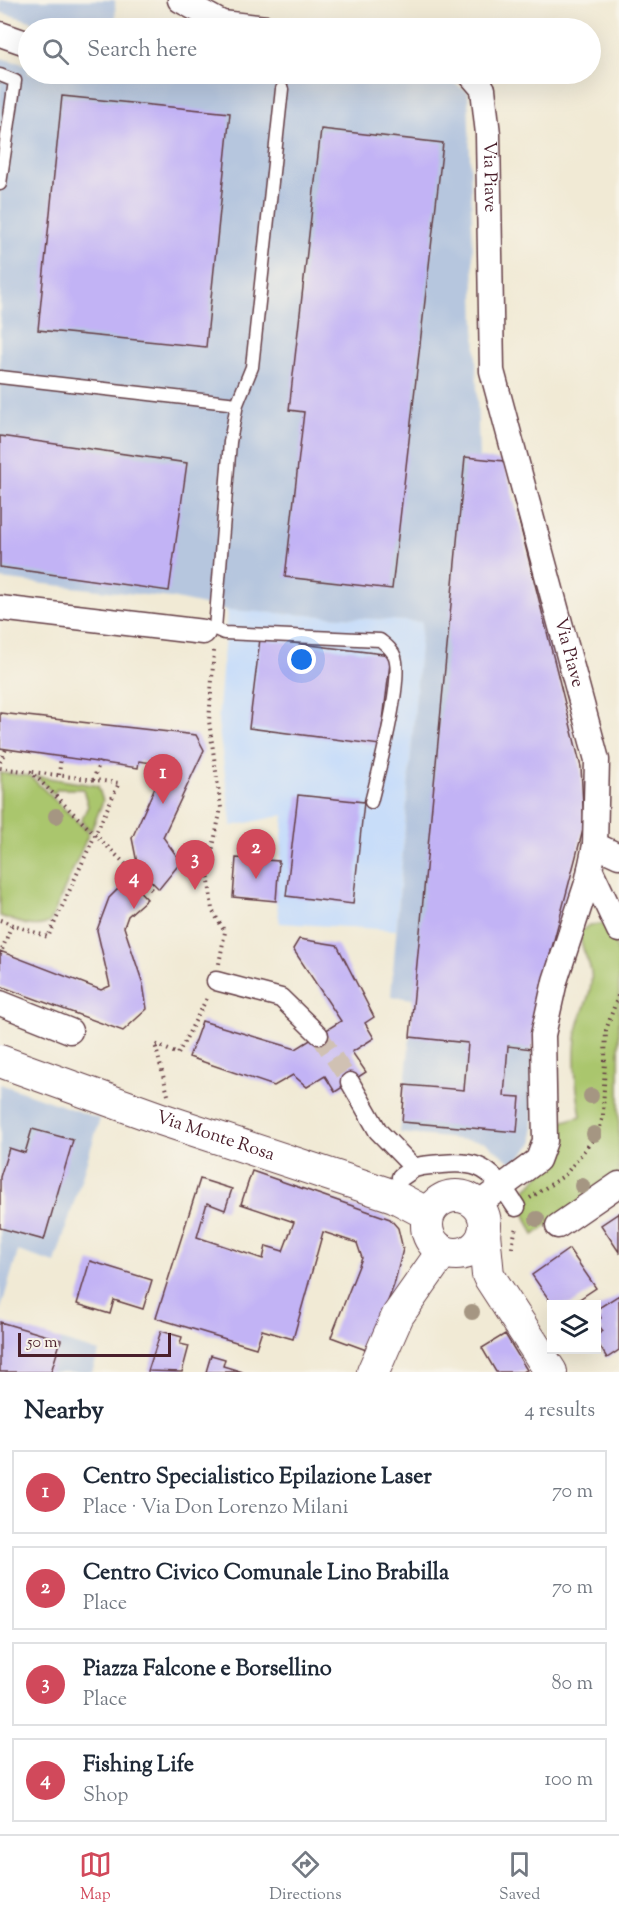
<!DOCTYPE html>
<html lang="en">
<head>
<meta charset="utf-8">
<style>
  :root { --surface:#fff; --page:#f2f2f3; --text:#1f2937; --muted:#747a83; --line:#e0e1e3; --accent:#d1495b }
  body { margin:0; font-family:"Sorts Mill Goudy",serif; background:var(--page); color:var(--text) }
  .controls { position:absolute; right:18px; bottom:18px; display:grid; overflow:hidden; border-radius:0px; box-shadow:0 6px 24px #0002 }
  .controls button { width:54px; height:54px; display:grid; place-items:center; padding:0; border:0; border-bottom:2px solid var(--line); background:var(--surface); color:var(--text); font:30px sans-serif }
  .scale { position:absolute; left:18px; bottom:15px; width:153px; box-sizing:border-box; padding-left:6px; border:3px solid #4a1f2b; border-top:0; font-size:16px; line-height:21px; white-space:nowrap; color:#4a1f2b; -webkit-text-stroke:4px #f7f3e8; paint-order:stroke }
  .you { position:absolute; left:302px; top:660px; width:21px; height:21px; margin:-15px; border:4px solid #fff; border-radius:50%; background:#1a73e8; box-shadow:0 0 0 9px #1a73e833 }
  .badge { display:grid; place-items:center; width:39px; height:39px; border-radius:50%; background:var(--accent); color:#fff; font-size:20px; font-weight:700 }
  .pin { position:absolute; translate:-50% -50px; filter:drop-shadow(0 2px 3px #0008) }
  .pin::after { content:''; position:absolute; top:32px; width:21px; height:18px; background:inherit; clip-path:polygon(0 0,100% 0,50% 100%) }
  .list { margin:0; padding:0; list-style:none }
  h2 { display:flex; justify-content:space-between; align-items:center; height:78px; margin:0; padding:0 24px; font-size:26px }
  h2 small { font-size:20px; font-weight:400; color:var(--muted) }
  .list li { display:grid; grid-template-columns:39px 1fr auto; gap:18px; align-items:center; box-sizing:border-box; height:84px; margin:0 12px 12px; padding:0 12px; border:2px solid var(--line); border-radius:0px }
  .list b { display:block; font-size:22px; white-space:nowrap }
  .list p { margin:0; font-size:20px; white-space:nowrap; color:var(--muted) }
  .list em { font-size:20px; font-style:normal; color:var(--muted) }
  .icon { flex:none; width:33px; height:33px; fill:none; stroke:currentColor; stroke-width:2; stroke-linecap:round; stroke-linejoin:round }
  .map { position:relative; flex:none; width:619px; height:1372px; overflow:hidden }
  .search { position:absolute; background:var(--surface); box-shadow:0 6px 24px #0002; left:18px; right:18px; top:18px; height:66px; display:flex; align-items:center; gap:15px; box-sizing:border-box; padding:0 21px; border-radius:33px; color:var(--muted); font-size:22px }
  .sheet { height:462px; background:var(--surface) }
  nav { display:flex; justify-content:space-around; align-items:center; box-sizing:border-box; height:84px; border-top:2px solid var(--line); background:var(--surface); font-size:16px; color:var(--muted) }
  nav a { display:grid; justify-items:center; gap:3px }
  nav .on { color:var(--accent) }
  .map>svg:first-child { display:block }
</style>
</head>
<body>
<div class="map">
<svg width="619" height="1372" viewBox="0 0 619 1372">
  <rect width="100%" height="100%" fill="#f7f3e8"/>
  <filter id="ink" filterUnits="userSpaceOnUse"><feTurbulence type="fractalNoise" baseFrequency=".0167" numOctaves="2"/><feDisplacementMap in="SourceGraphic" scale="12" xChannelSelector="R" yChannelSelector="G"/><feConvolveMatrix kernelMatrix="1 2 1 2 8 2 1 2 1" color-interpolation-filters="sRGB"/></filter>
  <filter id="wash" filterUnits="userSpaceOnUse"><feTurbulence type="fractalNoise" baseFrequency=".008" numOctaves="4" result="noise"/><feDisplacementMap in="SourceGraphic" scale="24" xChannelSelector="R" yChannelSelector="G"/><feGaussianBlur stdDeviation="1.35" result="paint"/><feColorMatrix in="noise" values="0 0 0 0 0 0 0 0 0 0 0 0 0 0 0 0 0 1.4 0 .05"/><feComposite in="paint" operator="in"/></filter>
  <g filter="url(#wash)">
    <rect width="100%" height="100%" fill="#f1ead5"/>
    <path fill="#c8ddf9" d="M227,610L422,622L396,930L280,923L276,901L284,815L232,826L218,722Z"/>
    <path fill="#b6c6de" d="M0,0H115L116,28H54L0,12Z
      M0,58L28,65V74H439L468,92L479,458L504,461L581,767L584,826L544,978L532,1049L533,1143L513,1164L485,1142L400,1133L414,999L391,996L422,622L227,610L171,598L0,579Z
      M0,1084L100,1119L55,1263L18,1251L0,1312Z
      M0,1322L99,1352L92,1372H0Z"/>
    <path fill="#aac66d" stroke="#7a724c" stroke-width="1.5" d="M0,773L30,776L89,833L50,922C33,931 17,921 0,916Z
      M36,776L98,786L103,801L91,831L81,821L88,806L83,789H57L54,794Z
      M603,924L612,933L619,956V1175L534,1235L517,1197C544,1175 558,1156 561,1122L581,1116C576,1089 572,1059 577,1032C580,1012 594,993 591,972C589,958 580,950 580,932L589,925Z"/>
    <g id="blocks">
      <path fill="#c2b3f5" d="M62,96L230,113L206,347L38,330Z
        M321,129L443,143L392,589L285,577L304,412L289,410Z
        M0,436L187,463L169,591L0,567Z
        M465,457L504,461L581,767L584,826L544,978L532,1049L508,1046L504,1096L520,1097L517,1132L402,1122L405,1085L464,1090L468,1043L410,1037Z
        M260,639L391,655L380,745L249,728Z
        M0,713L196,735L204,750L163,837L181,862L159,889L138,868L132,838L165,765L139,761L138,768L0,748Z
        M298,795L364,802L353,904L286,896Z
        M236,858L279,861L276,901L233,897Z
        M128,879L147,899L128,916L124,927L143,984L147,1009L123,1031L0,986V951L101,990L110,986L97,930L109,898Z
        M299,939L337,945L374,1017L365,1023L374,1038L352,1052L366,1072L335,1092L325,1076L307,1087L293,1075L274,1086L189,1057L202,1021L296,1049L341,1021L293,949Z
        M32,1129L73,1140L44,1240L0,1228V1177L9,1148L25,1153Z
        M252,1171L390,1219L398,1228L403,1249L394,1285L369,1351L331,1337L362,1258L357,1243L323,1232L293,1339L262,1330L256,1348L156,1318L200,1179L232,1189L225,1210L207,1203L197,1237L263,1259L266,1246L283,1251L294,1222L241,1204Z
        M619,1213V1252L601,1225Z
        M569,1249L596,1288L572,1304H552L532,1275Z
        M90,1261L152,1280L143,1309L114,1300L110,1314L77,1304Z
        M619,1295V1350L607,1358L597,1342V1335L603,1331L596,1322L601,1318L597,1309Z
        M0,1322L61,1340L51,1372H0Z
        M161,1331L182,1337L180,1344L189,1346L182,1372L148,1371Z
        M505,1334L527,1370L523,1372H496L482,1348Z
        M211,1355L225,1359L223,1366L243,1372H206Z"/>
    </g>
  </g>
  <g filter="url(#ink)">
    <use href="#blocks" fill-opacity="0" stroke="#633d44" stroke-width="1.5"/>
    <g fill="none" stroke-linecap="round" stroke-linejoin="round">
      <path stroke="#d0c1b3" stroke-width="18" stroke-dasharray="18 9" stroke-linecap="butt" d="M319,1035L350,1082"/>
      <defs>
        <path id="service" d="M0,75L15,81L0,184
          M0,377L237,404
          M215,629L224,633L380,640C386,645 392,649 395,657C403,682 378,774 371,802
          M203,632L215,629L230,442L237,404L252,367L282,89"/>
        <path id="pedestrian" d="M216,981L281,998L319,1035
          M350,1082L378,1131L414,1168
          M401,1177L414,1168L422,1166C476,1160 486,1160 516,1207"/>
        <g id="minor">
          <path d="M180,0L222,23L266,28"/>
          <path d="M0,34L23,42"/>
          <path id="s1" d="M470,74L483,89L488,134L492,371L597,760L595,845L587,883L555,981L543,1035L545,1141L538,1160L477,1205"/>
          <path d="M0,608L203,632"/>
          <path d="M595,845L619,856"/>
          <path d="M590,869L619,930"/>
          <path d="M0,1003L70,1031"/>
          <path d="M558,1226L619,1184"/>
        </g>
        <g id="tertiary">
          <path id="s2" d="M0,1061L161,1119L394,1196L428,1214"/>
          <circle cx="456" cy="1225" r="29"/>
          <path d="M484,1233L488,1275L551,1372"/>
          <path d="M373,1372L398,1315L443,1251"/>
        </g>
      </defs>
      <use href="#service" stroke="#633d44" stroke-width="15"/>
      <use href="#pedestrian" stroke="#633d44" stroke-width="21"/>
      <use href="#minor" stroke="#633d44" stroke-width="27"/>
      <use href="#tertiary" stroke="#633d44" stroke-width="34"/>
      <path stroke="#633d44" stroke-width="4" stroke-dasharray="1.5 4.5" stroke-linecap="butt" d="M214,651L209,721L221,808L208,871L212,910L225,932L219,964
        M0,762L6,749
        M0,768L31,772L154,892
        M59,775L61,756
        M93,780L100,762
        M0,920L48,937L119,783L32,772
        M0,955L12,924
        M168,1095L155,1044L178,1054L208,996
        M530,1198L565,1175L599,1132L603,1115L606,1030L619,993
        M512,1248L516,1226"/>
      <use href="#service" stroke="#fff" stroke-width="12"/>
      <use href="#pedestrian" stroke="#fff" stroke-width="18"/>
      <use href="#minor" stroke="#fff" stroke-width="24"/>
      <use href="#tertiary" stroke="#fff" stroke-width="32"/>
    </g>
    <g fill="#a59682">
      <circle cx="56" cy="816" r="8"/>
      <circle cx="591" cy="1096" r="8"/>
      <circle cx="594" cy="1134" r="8"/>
      <circle cx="582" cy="1186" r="8"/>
      <circle cx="537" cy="1219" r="8"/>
      <circle cx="472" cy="1312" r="8"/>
    </g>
  </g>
  <g text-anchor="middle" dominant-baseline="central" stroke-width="4.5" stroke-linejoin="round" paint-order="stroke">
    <g font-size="18" fill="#4a1f2b" stroke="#f7f3e8">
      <text stroke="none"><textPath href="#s1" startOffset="108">Via Piave</textPath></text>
      <text stroke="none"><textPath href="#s1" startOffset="594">Via Piave</textPath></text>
      <text stroke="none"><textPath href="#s2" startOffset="228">Via Monte Rosa</textPath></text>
    </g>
  </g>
</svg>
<div class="controls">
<button><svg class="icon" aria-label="layers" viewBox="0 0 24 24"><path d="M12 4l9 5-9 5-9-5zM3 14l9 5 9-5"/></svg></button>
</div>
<div class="scale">50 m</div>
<div class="you"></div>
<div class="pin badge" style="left:163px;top:804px">1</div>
<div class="pin badge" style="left:256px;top:879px">2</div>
<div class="pin badge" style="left:195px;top:890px">3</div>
<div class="pin badge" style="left:134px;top:909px">4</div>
<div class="search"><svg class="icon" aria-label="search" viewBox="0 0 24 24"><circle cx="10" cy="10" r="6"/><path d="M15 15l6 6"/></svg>Search here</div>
</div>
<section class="sheet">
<h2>Nearby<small>4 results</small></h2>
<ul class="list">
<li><span class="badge">1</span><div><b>Centro Specialistico Epilazione Laser</b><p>Place · Via Don Lorenzo Milani</p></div><em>70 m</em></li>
<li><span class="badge">2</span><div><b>Centro Civico Comunale Lino Brabilla</b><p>Place</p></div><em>70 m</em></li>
<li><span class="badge">3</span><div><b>Piazza Falcone e Borsellino</b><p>Place</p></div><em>80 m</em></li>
<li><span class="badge">4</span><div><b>Fishing Life</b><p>Shop</p></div><em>100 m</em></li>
</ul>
</section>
<nav>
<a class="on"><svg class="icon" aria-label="map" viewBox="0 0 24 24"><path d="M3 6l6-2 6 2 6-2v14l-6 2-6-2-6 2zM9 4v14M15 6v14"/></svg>Map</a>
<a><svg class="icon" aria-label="directions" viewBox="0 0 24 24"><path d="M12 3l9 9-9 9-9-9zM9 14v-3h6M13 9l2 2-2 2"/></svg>Directions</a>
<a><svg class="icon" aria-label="saved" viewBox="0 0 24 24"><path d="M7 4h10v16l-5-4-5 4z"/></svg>Saved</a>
</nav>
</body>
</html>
